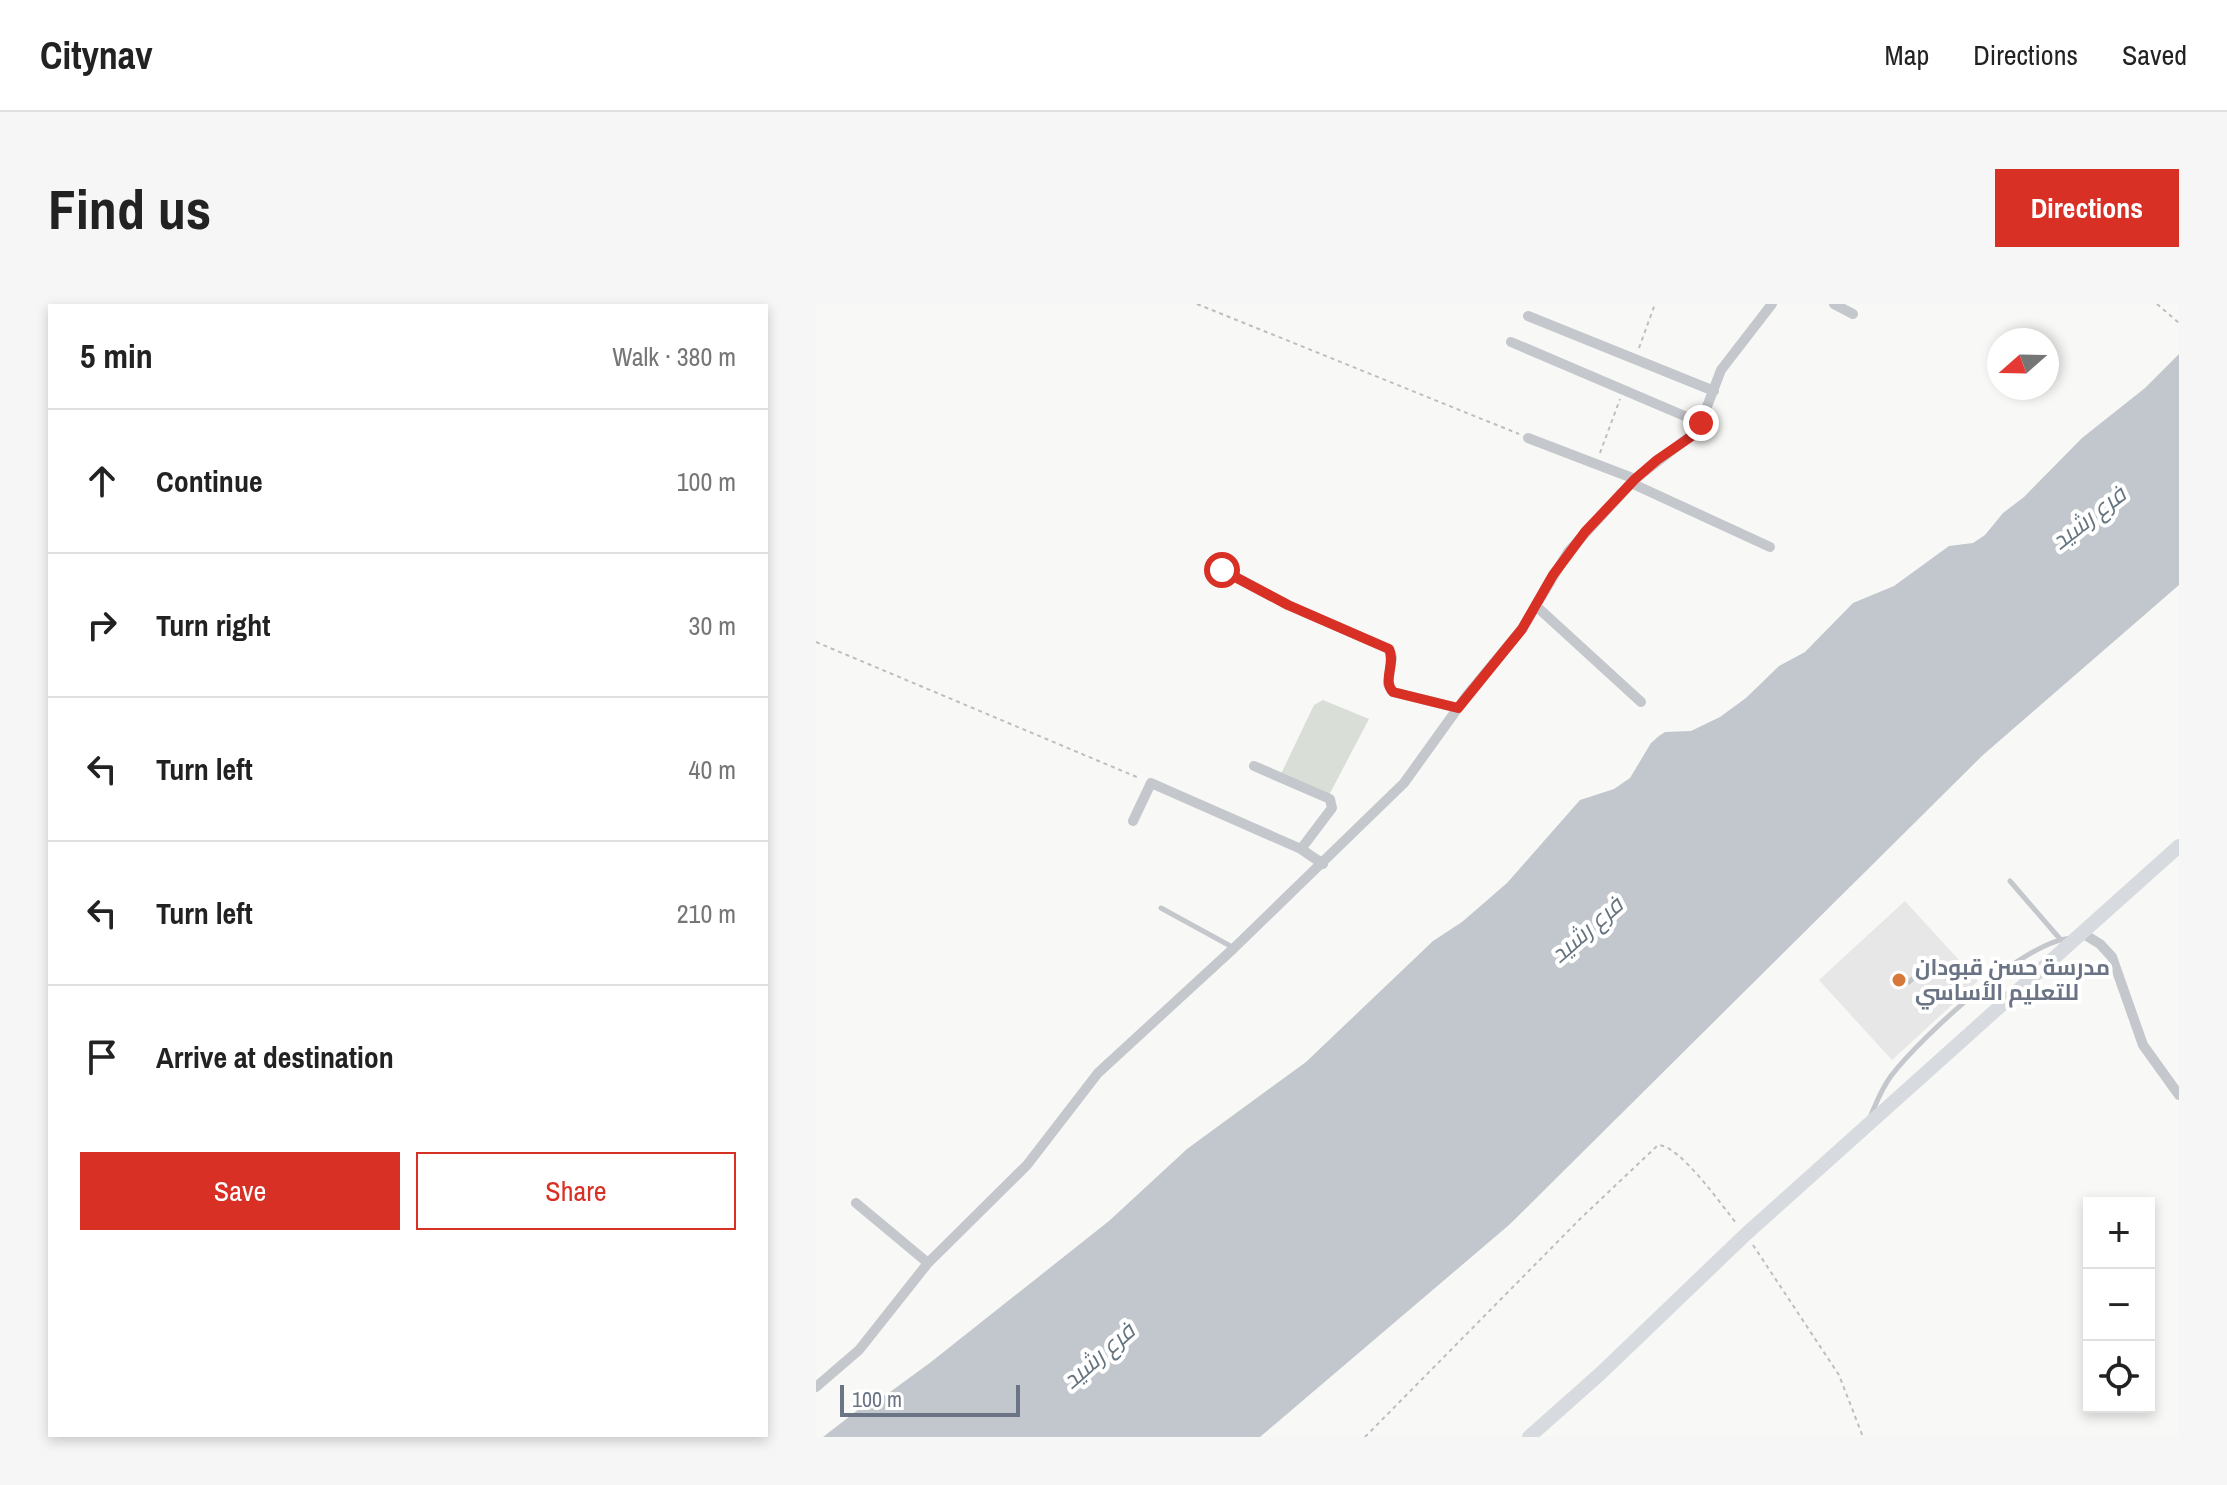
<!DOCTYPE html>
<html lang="en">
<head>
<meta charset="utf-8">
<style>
  :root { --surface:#fff; --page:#f6f6f6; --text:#222; --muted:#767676; --line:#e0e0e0; --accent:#d93025 }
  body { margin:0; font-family:"Archivo Narrow",Cairo,sans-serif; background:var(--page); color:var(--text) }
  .controls { position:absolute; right:24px; bottom:24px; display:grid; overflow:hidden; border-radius:0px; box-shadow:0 4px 12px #0003 }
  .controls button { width:72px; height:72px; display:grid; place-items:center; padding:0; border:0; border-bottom:2px solid var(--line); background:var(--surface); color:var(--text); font:40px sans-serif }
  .compass { position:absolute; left:1171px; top:24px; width:72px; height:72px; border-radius:50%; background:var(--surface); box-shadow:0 4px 12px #0003; rotate:250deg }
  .scale { position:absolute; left:24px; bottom:20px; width:180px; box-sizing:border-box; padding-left:8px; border:4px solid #6a7484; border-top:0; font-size:22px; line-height:28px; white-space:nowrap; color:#6a7484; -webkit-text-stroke:6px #fff; paint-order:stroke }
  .stop { position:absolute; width:24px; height:24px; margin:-18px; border:6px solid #d93025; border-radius:50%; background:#fff }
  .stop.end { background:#d93025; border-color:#fff; box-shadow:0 2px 8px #0008 }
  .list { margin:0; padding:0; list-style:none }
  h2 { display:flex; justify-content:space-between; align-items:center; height:104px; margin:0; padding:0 32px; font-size:34px }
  h2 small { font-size:26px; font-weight:400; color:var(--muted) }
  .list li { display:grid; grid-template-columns:52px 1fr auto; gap:24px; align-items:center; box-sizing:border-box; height:144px; padding:0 32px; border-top:2px solid var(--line) }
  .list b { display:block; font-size:30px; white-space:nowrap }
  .list em { font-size:26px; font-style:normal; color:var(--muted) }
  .actions { display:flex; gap:16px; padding:24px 32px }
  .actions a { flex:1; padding:18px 0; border:2px solid var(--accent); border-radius:0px; text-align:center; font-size:28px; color:var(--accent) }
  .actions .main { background:var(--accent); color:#fff }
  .icon { flex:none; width:44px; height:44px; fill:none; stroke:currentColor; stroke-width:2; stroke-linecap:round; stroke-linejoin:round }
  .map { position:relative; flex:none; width:1363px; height:1133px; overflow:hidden; border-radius:0px }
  header { display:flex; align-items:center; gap:48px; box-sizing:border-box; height:112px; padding:0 40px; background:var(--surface); border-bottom:2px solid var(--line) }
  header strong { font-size:38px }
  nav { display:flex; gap:44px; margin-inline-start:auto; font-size:28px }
  .intro { display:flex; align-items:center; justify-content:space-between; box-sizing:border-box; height:192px; padding:0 48px }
  h1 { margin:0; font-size:56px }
  .button { padding:20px 36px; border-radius:0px; background:var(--accent); color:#fff; font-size:28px; font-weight:700 }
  main { display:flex; gap:48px; padding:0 48px }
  aside { flex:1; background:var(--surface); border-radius:0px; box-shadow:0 4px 12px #0003 }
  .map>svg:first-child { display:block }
</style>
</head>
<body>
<header>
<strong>Citynav</strong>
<nav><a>Map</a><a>Directions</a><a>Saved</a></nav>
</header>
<div class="intro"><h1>Find us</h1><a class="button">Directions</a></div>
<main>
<aside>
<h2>5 min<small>Walk · 380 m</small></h2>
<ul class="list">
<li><svg class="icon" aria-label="ahead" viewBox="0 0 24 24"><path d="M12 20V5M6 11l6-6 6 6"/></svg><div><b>Continue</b></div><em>100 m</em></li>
<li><svg class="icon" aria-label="right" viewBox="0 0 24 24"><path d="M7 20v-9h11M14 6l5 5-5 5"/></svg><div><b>Turn right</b></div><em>30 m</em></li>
<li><svg class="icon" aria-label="left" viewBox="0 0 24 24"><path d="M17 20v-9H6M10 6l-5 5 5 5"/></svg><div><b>Turn left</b></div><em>40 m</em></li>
<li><svg class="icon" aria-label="left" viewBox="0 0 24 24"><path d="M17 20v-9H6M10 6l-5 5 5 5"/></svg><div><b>Turn left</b></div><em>210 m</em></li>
<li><svg class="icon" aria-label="arrive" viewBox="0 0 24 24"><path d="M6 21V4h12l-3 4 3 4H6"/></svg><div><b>Arrive at destination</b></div></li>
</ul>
<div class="actions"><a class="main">Save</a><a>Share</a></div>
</aside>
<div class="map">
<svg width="1363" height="1133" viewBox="0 0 1363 1133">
  <rect width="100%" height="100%" fill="#f8f8f6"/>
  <path fill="#e6e7e6" d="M1089,597L1162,677L1076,756L1003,676Z"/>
  <path fill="#d9dfd7" d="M507,396L553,415L512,493L464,472L498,401Z"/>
  <path fill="#c1c7cd" d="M1363,50V281L1167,451L693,921L444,1133H7L56,1095L70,1091L115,1058L293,917L371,845L490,758L617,637L646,618L691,579L764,496L798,485L814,474L835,439L843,432L849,428L875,427L904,413L930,394L963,362L989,348L1037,299L1078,282L1133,242L1157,239L1169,231L1187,209L1208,193L1266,134L1329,84Z"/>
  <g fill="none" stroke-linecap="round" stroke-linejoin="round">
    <path stroke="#bcbec1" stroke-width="2" stroke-dasharray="4 4" stroke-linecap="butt" d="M381,0L703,130
      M1341,0L1363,19
      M823,44L839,0
      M784,149L804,95
      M0,338L323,474
      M937,941L1023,1071L1047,1133
      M549,1133L764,915L842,841C864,841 906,902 921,920"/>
    <path stroke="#c4c7cb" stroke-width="5" d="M1194,577L1244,635
      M345,604L418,644
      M1093,678L1113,660L1117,659L1152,696
      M1055,811C1061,797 1066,784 1075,772C1105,733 1207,638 1255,634"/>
    <path stroke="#c4c7cb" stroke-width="10" d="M1018,0L1037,10
      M712,12L898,87
      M695,38L885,119
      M712,134L819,175
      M815,179L954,243
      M406,266L472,301L573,345L576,353L572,380L577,388L642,404
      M720,302L825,398
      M438,462L514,495L516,504L485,545
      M317,517L335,479L485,545L507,560
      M1266,629L1284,640L1296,653L1327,741L1363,791
      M40,899L112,959
      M0,1083L43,1046L112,959L211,861L282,769L418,644L588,479L652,390L706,325L752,248L819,175L882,126L905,66L956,0"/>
    <path stroke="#d7dade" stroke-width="14" d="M713,1133L785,1069L930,930L1363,542"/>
  </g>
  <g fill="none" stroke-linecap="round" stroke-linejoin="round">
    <path stroke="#d93025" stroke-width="10" d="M406,266L472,301L573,345C580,359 566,377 577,388L642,404L706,325L737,271L769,228L819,175L841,156L876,132L885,119"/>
  </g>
  <circle fill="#d57839" stroke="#fff" stroke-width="3" cx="1083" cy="676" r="8"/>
  <g text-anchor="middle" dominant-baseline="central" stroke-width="8" stroke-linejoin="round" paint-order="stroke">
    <g font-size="22" font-weight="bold" fill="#6a7484" stroke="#fff" text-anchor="start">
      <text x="1099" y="663">مدرسة حسن قبودان<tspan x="1099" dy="25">للتعليم الأساسي</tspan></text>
    </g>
    <g font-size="24" font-style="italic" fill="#66747f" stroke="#fff">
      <text transform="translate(1272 213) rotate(-38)">فرع رشيد</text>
      <text transform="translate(770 625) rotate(-41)">فرع رشيد</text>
      <text transform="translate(282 1051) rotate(-41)">فرع رشيد</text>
    </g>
  </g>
</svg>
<div class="controls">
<button>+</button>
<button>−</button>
<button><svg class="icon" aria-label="locate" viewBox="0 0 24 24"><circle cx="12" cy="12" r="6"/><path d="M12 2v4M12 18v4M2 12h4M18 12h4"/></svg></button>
</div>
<svg class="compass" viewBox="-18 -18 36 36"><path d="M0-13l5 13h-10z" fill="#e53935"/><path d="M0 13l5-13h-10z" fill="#767676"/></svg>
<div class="scale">100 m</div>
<div class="stop" style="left:406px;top:266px"></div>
<div class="stop end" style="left:885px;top:119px"></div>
</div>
</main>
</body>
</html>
